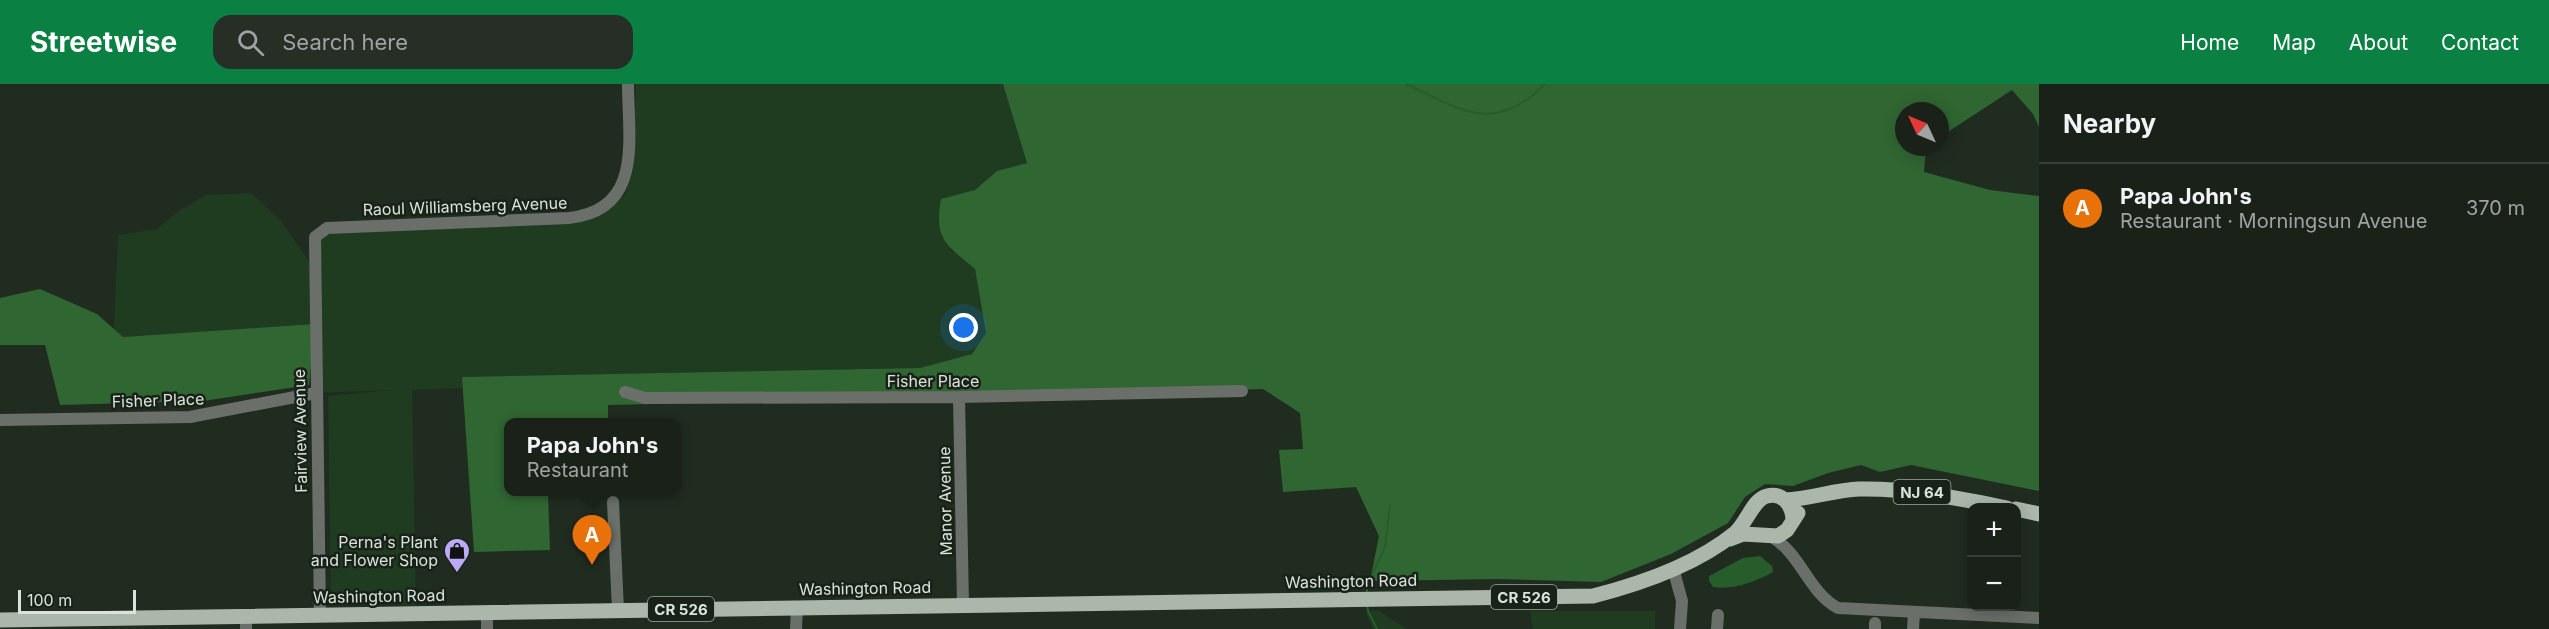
<!DOCTYPE html>
<html lang="en">
<head>
<meta charset="utf-8">
<style>
  :root { --surface:#192119; --page:#262e26; --text:#f1f3f6; --muted:#9fa3a2; --line:#373e38; --accent:#0b8043 }
  body { margin:0; font-family:Inter,sans-serif; background:var(--page); color:var(--text) }
  .controls { position:absolute; right:18px; bottom:18px; display:grid; overflow:hidden; border-radius:12px; box-shadow:0 3px 15px #0003 }
  .controls button { width:54px; height:54px; display:grid; place-items:center; padding:0; border:0; border-bottom:2px solid var(--line); background:var(--surface); color:var(--text); font:30px sans-serif }
  .compass { position:absolute; left:1895px; top:18px; width:54px; height:54px; border-radius:50%; background:var(--surface); box-shadow:0 3px 15px #0003; rotate:314deg }
  .scale { position:absolute; left:18px; bottom:15px; width:118px; box-sizing:border-box; padding-left:6px; border:3px solid #dbe2db; border-top:0; font-size:16px; line-height:21px; white-space:nowrap; color:#dbe2db; -webkit-text-stroke:4px #182218; paint-order:stroke }
  .you { position:absolute; left:964px; top:244px; width:21px; height:21px; margin:-15px; border:4px solid #fff; border-radius:50%; background:#1a73e8; box-shadow:0 0 0 9px #1a73e833 }
  .badge { display:grid; place-items:center; width:39px; height:39px; border-radius:50%; background:var(--accent); color:#fff; font-size:20px; font-weight:700 }
  .pin { position:absolute; translate:-50% -50px; filter:drop-shadow(0 2px 3px #0008) }
  .pin::after { content:''; position:absolute; top:32px; width:21px; height:18px; background:inherit; clip-path:polygon(0 0,100% 0,50% 100%) }
  .popup { position:absolute; left:504px; top:334px; width:177px; height:78px; box-sizing:border-box; display:grid; place-content:center; border-radius:12px; background:var(--surface); filter:drop-shadow(0 2px 4px #0005); font-size:20px; white-space:nowrap; color:var(--muted) }
  .popup b { font-size:22px; color:var(--text) }
  .popup::after { content:''; position:absolute; left:50%; top:100%; margin-left:-12px; border:12px solid transparent; border-top-color:var(--surface) }
  .list { margin:0; padding:0; list-style:none }
  h2 { display:flex; justify-content:space-between; align-items:center; height:78px; margin:0; padding:0 24px; font-size:26px }
  h2 small { font-size:20px; font-weight:400; color:var(--muted) }
  .list li { display:grid; grid-template-columns:39px 1fr auto; gap:18px; align-items:center; box-sizing:border-box; height:90px; padding:0 24px; border-top:2px solid var(--line) }
  .list b { display:block; font-size:22px; white-space:nowrap }
  .list p { margin:0; font-size:20px; white-space:nowrap; color:var(--muted) }
  .list em { font-size:20px; font-style:normal; color:var(--muted) }
  .icon { flex:none; width:33px; height:33px; fill:none; stroke:currentColor; stroke-width:2; stroke-linecap:round; stroke-linejoin:round }
  .map { position:relative; flex:none; width:2039px; height:545px; overflow:hidden }
  header { display:flex; align-items:center; gap:36px; box-sizing:border-box; height:84px; padding:0 30px; background:var(--accent); color:#fff }
  header strong { font-size:28px }
  nav { display:flex; gap:33px; margin-inline-start:auto; font-size:21px }
  .search { width:420px; height:54px; background:var(--page); display:flex; align-items:center; gap:15px; box-sizing:border-box; padding:0 21px; border-radius:18px; color:var(--muted); font-size:22px }
  main { display:flex }
  aside { flex:1; background:var(--surface) }
  .map>svg:first-child { display:block }
</style>
</head>
<body>
<header>
<strong>Streetwise</strong>
<div class="search"><svg class="icon" aria-label="search" viewBox="0 0 24 24"><circle cx="10" cy="10" r="6"/><path d="M15 15l6 6"/></svg>Search here</div>
<nav><a>Home</a><a>Map</a><a>About</a><a>Contact</a></nav>
</header>
<main>
<div class="map">
<svg width="2039" height="545" viewBox="0 0 2039 545">
  <rect width="100%" height="100%" fill="#212c21"/>
  <path fill="#1f3c20" d="M636,0H1003L1027,79L997,87L975,106L950,165L975,185L986,249L972,270L920,284L463,293L462,304L412,306L416,521L331,519L328,312L392,306L316,309L315,241L123,253L114,245L118,151L157,145L180,126L206,111L251,109L281,137L313,183L318,148L599,126L615,113L625,112L632,90Z
    M1378,526L1407,545H1373L1365,527Z
    M1530,527H1655V545H1533Z"/>
  <path fill="#306632" d="M1003,0H2039V43L2033,30L2012,6L1940,53V27H1904V63H1926L1924,88L1990,106L2039,112V407L1911,381L1880,388L1861,381L1828,389L1793,402L1765,400L1745,413L1728,439L1671,470L1601,498L1497,495L1370,497L1379,452L1356,403L1283,408L1279,366L1303,365L1300,329L1263,305L608,321V338H508V408H548L550,466L474,468L462,293L920,284L972,270L986,249L975,185C945,160 934,155 941,115L975,106L997,87L1027,79Z
    M40,205L97,230L123,253L315,240L309,301L203,317L60,321L45,261H0V214Z"/>
  <path fill="#275d2b" d="M1760,472L1772,482L1773,488C1755,498 1733,506 1713,503L1709,497V492L1743,474Z"/>
  <g fill="none" stroke-linecap="round" stroke-linejoin="round">
    <path stroke="#275d2b" stroke-width="2" d="M1406,0C1460,25 1494,52 1545,0
      M1367,508V502L1385,463L1390,421
      M1367,520L1368,527L1377,545"/>
    <path stroke="#6a6f6a" stroke-width="12" d="M625,308L645,314L959,313L1242,307
      M959,313L963,521
      M0,336L190,333L316,309
      M613,418L618,526
      M1772,453C1801,470 1809,509 1838,524L2039,534
      M1673,484L1682,517L1680,545
      M320,531L315,153L327,144L569,134C644,126 628,55 628,0
      M246,532V545
      M487,545V528
      M796,545L797,523
      M1717,545L1718,531
      M1875,545V539
      M1913,545L1914,528"/>
    <path stroke="#abb7ab" stroke-width="15" d="M1785,416C1810,415 1834,406 1859,405C1909,404 1957,414 2007,424
      M2016,425L2039,430
      M1730,455L1743,450L1778,452L1787,446L1798,429
      M0,536L1593,512C1640,500 1697,480 1735,449C1747,439 1753,415 1767,412C1782,408 1792,420 1793,435"/>
  </g>
  <defs>
    <symbol id="shop-pin" viewBox="-11 -11 22 30"><path d="M0 17L-7.5 6A9.5 9.5 0 1 1 7.5 6Z" fill="#bcaaf6" stroke="#182218"/><path d="M-5-2.5h2.3a2.7 3.5 0 0 1 5.4 0H5L5.5 6h-11ZM-1.5-2.5h3a1.5 2.3 0 0 0-3 0Z" fill="#111"/></symbol>
  </defs>
  <g fill-rule="evenodd">
    <use href="#shop-pin" x="442" y="452" width="30" height="40"/>
  </g>
  <g text-anchor="middle" dominant-baseline="central" stroke-width="5" stroke-linejoin="round" paint-order="stroke">
    <g fill="#182218" stroke="#a0a8a0" stroke-width="1.5">
      <rect x="1893.5" y="396" width="57" height="24" rx="4.5"/>
      <rect x="1491" y="501" width="66" height="24" rx="4.5"/>
      <rect x="648" y="513" width="66" height="24" rx="4.5"/>
    </g>
    <g font-size="15" font-weight="bold" fill="#dbe2db">
      <text x="1922" y="408">NJ 64</text>
      <text x="1524" y="513">CR 526</text>
      <text x="681" y="525">CR 526</text>
    </g>
    <g font-size="16" fill="#dbe2db" stroke="#182218">
      <text transform="translate(465 122) rotate(-2)">Raoul Williamsberg Avenue</text>
      <text x="933" y="297">Fisher Place</text>
      <text transform="translate(158 316) rotate(-2)">Fisher Place</text>
      <text transform="translate(300 347) rotate(-91)">Fairview Avenue</text>
      <text transform="translate(945 417) rotate(-91)">Manor Avenue</text>
      <text transform="translate(1351 497) rotate(-1)">Washington Road</text>
      <text transform="translate(865 504) rotate(-1)">Washington Road</text>
      <text transform="translate(379 512) rotate(-1)">Washington Road</text>
    </g>
    <g font-size="16" fill="#dbe2db" stroke="#182218" text-anchor="end">
      <text x="438" y="458">Perna's Plant<tspan x="438" dy="18">and Flower Shop</tspan></text>
    </g>
  </g>
</svg>
<div class="controls">
<button>+</button>
<button>−</button>
</div>
<svg class="compass" viewBox="-18 -18 36 36"><path d="M0-13l5 13h-10z" fill="#e53935"/><path d="M0 13l5-13h-10z" fill="#9fa3a2"/></svg>
<div class="scale">100 m</div>
<div class="you"></div>
<div class="pin badge" style="left:592px;top:481px;background:#e8710a">A</div>
<div class="popup"><b>Papa John's</b>Restaurant</div>
</div>
<aside>
<h2>Nearby<small></small></h2>
<ul class="list">
<li><span class="badge" style="background:#e8710a">A</span><div><b>Papa John's</b><p>Restaurant · Morningsun Avenue</p></div><em>370 m</em></li>
</ul>
</aside>
</main>
</body>
</html>
